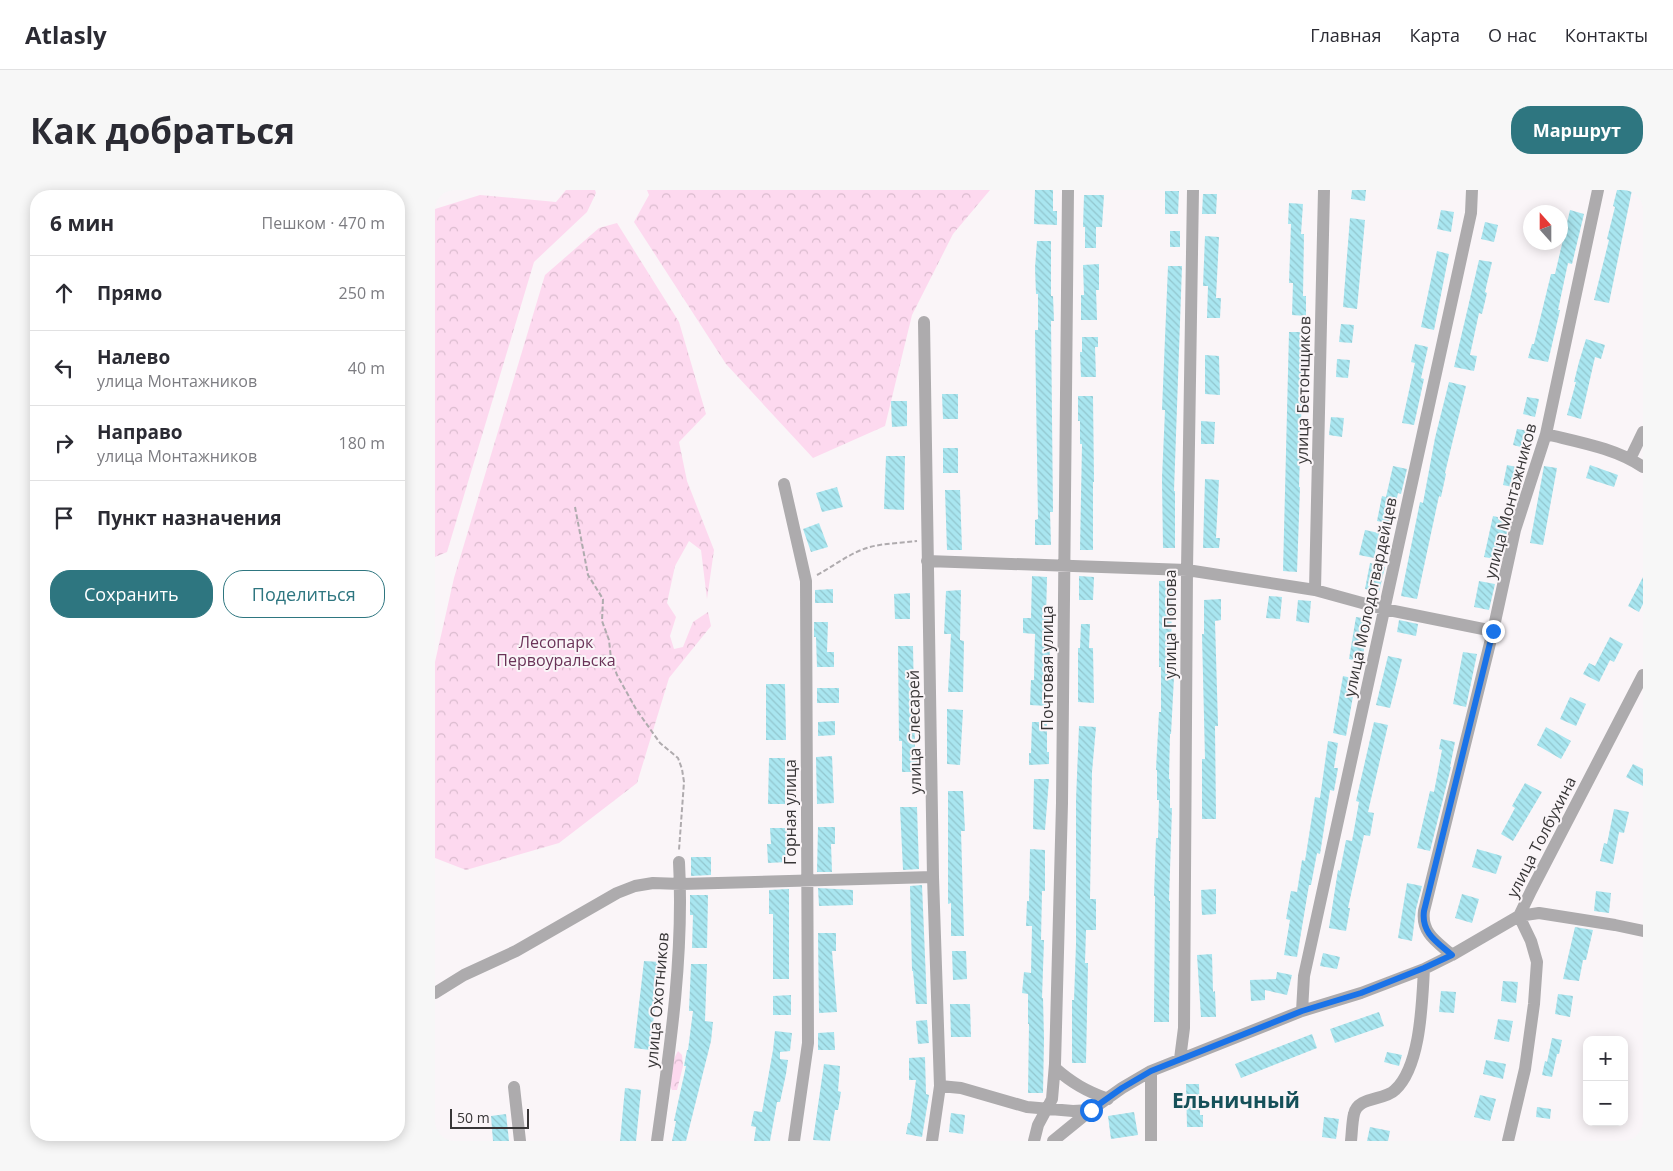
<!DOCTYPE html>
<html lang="ru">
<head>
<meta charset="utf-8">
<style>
  :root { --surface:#fff; --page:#f7f7f7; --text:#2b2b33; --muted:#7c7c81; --line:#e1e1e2; --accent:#2e7680 }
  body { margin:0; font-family:"Open Sans",sans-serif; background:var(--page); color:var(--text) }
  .controls { position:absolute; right:15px; bottom:15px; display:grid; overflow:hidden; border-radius:10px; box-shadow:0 2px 12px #0003 }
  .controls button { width:45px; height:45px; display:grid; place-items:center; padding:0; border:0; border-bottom:1px solid var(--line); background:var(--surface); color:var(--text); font:25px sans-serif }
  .compass { position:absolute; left:1088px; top:15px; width:45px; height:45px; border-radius:50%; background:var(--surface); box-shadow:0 2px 12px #0003; rotate:339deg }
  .scale { position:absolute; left:15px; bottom:12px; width:79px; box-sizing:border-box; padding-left:5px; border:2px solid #383637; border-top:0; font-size:14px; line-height:18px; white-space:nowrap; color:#383637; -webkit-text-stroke:4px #faf5f8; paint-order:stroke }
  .stop { position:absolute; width:15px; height:15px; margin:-11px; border:4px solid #1a73e8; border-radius:50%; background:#fff }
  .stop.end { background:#1a73e8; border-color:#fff; box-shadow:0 1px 5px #0008 }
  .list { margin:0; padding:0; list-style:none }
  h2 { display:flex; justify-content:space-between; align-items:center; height:65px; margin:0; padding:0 20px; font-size:21px }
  h2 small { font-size:16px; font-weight:400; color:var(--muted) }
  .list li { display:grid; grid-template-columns:32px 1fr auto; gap:15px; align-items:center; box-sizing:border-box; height:75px; padding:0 20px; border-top:1px solid var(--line) }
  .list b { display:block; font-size:19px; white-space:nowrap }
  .list p { margin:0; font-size:16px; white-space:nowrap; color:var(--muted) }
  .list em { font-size:16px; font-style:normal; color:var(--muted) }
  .actions { display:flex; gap:10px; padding:15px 20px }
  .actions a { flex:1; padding:11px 0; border:1px solid var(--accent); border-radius:20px; text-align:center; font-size:18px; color:var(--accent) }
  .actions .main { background:var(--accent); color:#fff }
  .icon { flex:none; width:28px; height:28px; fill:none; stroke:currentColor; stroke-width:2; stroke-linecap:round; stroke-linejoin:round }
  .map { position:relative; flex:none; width:1208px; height:951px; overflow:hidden; border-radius:20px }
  header { display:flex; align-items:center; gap:30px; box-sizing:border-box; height:70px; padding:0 25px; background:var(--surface); border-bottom:1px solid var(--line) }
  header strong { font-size:24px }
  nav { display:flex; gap:28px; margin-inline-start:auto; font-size:18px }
  .intro { display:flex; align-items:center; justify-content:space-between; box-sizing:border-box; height:120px; padding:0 30px }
  h1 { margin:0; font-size:35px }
  .button { padding:12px 22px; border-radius:20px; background:var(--accent); color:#fff; font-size:18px; font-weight:700 }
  main { display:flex; gap:30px; padding:0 30px }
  aside { flex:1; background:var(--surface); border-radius:20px; box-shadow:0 2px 12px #0003 }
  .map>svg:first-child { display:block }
</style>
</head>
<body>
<header>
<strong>Atlasly</strong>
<nav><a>Главная</a><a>Карта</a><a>О нас</a><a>Контакты</a></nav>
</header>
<div class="intro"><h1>Как добраться</h1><a class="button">Маршрут</a></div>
<main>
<aside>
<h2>6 мин<small>Пешком · 470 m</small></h2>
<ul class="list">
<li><svg class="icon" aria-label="ahead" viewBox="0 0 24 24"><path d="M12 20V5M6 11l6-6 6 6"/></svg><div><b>Прямо</b></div><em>250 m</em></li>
<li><svg class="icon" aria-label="left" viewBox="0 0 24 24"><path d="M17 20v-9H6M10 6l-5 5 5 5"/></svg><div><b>Налево</b><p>улица Монтажников</p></div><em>40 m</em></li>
<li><svg class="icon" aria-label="right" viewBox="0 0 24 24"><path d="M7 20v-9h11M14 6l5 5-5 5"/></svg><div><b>Направо</b><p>улица Монтажников</p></div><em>180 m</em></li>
<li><svg class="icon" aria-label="arrive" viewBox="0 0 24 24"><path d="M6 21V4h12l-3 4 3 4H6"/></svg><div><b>Пункт назначения</b></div></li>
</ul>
<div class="actions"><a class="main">Сохранить</a><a>Поделиться</a></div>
</aside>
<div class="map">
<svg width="1208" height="951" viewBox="0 0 1208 951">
  <defs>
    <pattern id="forest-crowns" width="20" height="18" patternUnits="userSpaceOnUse" patternTransform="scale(1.25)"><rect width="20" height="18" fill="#fdd9ef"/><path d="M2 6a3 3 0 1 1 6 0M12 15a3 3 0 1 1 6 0" fill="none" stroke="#dabbce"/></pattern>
    <pattern id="building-back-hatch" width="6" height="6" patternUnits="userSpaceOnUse" patternTransform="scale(1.25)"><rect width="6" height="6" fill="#a9e6f0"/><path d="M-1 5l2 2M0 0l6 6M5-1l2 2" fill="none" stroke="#92c6ce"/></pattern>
  </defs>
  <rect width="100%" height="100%" fill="#faf5f8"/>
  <path fill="url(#forest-crowns)" d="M131,0H160L161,3L152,22L99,72L12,362L0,367V19L45,5L121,12Z
    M212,0H555L518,44L477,125L450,236L378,268L291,174L199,32L214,5Z
    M182,33L244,132L271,224L244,252L252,291L279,360L272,409L266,360L254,351L240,376L232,413L241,427L235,446L239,459L248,457L258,432L273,422L276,436L234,488L202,593L124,653L31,680L0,668V472L19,388L110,85L164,38Z
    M243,861L247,865L248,876L242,900H237C231,889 237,872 243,861Z"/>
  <path fill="url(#building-back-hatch)" d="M600,0H618V21H622V35L599,34Z
    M917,0H931L930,11L916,9Z
    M1182,0H1197L1174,113L1159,110L1174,50L1172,49L1180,17L1178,16Z
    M730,1H744L743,24H730Z
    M768,4H782L781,24H767Z
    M649,5H669L667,37H661V58H650V37H648Z
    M854,13L868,14L866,44H869L868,106H871V126L857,125L858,93H854L856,34H853Z
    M1006,20L1019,22L1016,42L1002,39Z
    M1135,20L1149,24L1137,74L1133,73L1123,120H1125L1113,172L1093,168L1097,154H1099L1116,84H1120Z
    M915,28L930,30L922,119L908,117Z
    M1050,32L1063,35L1059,52L1046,49Z
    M735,41H745V57H735Z
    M770,46L784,47L781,108H786L785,128H772L773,96H768Z
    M602,51H616V106H618L619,131H616L618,322H615L616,355H600V330L603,329L600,140H603V104H601L600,78Z
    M1002,61L1014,64L999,140L986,137Z
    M1044,70L1057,72L1050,102L1052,103L1047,124L1044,123L1035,165L1042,166L1039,181L1019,177Z
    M664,74V100H661L662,130H646V105H649L648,75Z
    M733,76H747L739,301H740V358H728L727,288L730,220H727Z
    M906,134L919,135L917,153L904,152Z
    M854,142H868L865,202H867L864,297H865L862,382L848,381Z
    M647,147H663V157H660L661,187H646L645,162H647Z
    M1151,149L1170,155L1166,169L1160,167L1146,229L1132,225L1141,192H1139L1144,172Z
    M980,154L993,157L986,188L989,189L979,235L967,233L980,173L976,172Z
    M770,165L784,166L785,205L770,204Z
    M902,169L915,170L913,188L901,187Z
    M1014,192L1031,196L1010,283L1011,284L1006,307L1004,306L982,409L966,406L985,312L988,313L1000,248Z
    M507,204H523V229H508Z
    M643,206H658L659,292H658V360H645L647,254H645V231H643Z
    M1092,207L1104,209L1100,227L1088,224Z
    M456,211H472V236L457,237Z
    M896,227L909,228L907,247L894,245Z
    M766,231L780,232L779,254H766Z
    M1082,239L1094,241L1090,258L1078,255Z
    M508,258H523V283H508Z
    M451,266H470L469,320L449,319Z
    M1072,275L1086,278L1082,298L1068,295Z
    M1155,275L1183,285L1179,297L1151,288Z
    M958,276L972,279L966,304L963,303L956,334L942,331L947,306L951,307Z
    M1109,276L1122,278L1108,355L1095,353Z
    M770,289L784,290L781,348H785L784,358H768Z
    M402,297L408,317L387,322L381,303Z
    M510,300H525L527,360H512Z
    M1058,326L1075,330L1065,370L1049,367Z
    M384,333L393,357L376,362L368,339Z
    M930,340L944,343L939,368L924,365Z
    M935,373L950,377L944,402L930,399Z
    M597,386L612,387L611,428H614L613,458H615L614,484H611V516L595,515L596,490H599L600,444L588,443V428H596Z
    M644,386L659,387L658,410H644Z
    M1208,387V414L1204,422L1193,416Z
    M724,391H737L736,487H739L736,544H735L734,589H735V618H737L734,711H735L734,832H719L720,706H719L721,648H723L724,610H722V580H721L724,522H726V477H724Z
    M1044,391L1060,394L1054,420L1039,417Z
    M398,399V413H380V400Z
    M526,400L525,450L529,451L528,502H513L516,444H509L511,401Z
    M475,403V429H460L459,404Z
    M834,406L847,407L845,429L831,428Z
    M786,409V430L780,431L783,536H780L781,629H767V569H770L767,444H769V410Z
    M863,410L876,411L874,433L861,431Z
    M921,427L934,429L927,472L914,469Z
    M964,430L983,434L981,446L962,442Z
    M379,432H393L392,462H399V477H382L381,447H379Z
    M646,434H655L654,458H658L659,513L643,512V458H645Z
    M1175,447L1188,454L1179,472L1175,470L1164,492L1148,484L1154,473L1160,476Z
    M463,456H478L480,557H482V582H467V551H464Z
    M1028,462L1042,464L1031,517L1018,514Z
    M953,466L967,469L955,518L941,515Z
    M908,486L921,489L911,546L898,543Z
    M331,494H350L351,550H331Z
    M382,498H404V513H382Z
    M1135,507L1151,514L1141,536L1125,529Z
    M512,519L528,520L525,575L512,574Z
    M400,531V545L383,546V532Z
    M597,532H612V562H614V574L594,575V563H596Z
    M939,532L953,535L933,622L939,623L935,646L929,645L913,718H915L911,741L894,738L903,680L905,681L911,650L917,651L924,612L921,611Z
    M644,536L661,537L657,582L655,709H661V740H651L650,773H653L651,873H637V810H639L641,754V610Z
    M1111,537L1136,551L1126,569L1102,555Z
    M1006,549L1020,552L1015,577H1016L995,661L982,658L995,601L999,602L1007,560L1004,559Z
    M893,551L903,553L899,578H903L899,601L895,600L885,664L882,663L876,695H874L862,767L849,765L855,730L851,729L856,701L862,702L867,670L870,671L880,607L885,608Z
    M397,566L399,613L382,614L381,567Z
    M334,568H350V614H333Z
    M1198,574L1208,579V596L1191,587Z
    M599,589H614L610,640L598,639Z
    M1090,593L1107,602L1078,651L1066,644L1080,618L1077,616Z
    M513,601H528L530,641H526L529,746H516V713L513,714Z
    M465,617H482L484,679L468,680Z
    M1179,619L1194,622L1189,643L1184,642L1178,674L1165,671L1169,653L1172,654Z
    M383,637H400V654H396L397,682H382Z
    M335,638H352V672L333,673L332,654H336Z
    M595,659L610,660V701H607L606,750H609L607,808H608L609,849L608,903H593L594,834H593V804L587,803L589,782L596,783L597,736H591L592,711H594Z
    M1042,659L1067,666L1061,684L1037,677Z
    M256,667H276V685L256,686Z
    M972,693L987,696L981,719L977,751L963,748Z
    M487,695L492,814H481L478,781H477L475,696Z
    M383,698L418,700V715L384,716Z
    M354,699V789H338V724H334V700Z
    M781,699V724L767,725L766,700Z
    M1161,701L1176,703L1174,723L1159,721Z
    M1027,704L1044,709L1037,733L1020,728Z
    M255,705H273L272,758H257L258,725H255Z
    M1140,737L1158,740L1151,770H1148L1144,791L1128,789Z
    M383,743H401V761H397L402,822L384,823Z
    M517,761H531L532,789L518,790Z
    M888,763L905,767L902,779L885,776Z
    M777,764L778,802L780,801L781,827H766L762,765Z
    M209,771L225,772L215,860L199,858Z
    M256,774H272L270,831L278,832L276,851L251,951H237L241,931H239L251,876H249L252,860H253L258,821H254Z
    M842,782L857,785L852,805L830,800V810L816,811L815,790L841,789Z
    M1068,791L1083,792L1081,813L1066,811Z
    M1006,801L1021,802L1019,823L1004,822Z
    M1123,804L1138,806L1135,827L1120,824Z
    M356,805V825H338V806Z
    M515,814H535L536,847H516Z
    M944,822L949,836L900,853L895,839Z
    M1063,829L1078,831L1074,852L1059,849Z
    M492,830L494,853L483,854L481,831Z
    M340,841L357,843L355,861L345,862V869L353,870L351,884L345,912H342L335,951H319L321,937L316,936L319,921L327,922L338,860Z
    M399,842L400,860H383V843Z
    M877,844L882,858L806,888L800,874Z
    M1117,848L1127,850L1124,864H1122L1117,887L1107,885L1110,871L1112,872Z
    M952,862L967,865L964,876L949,872Z
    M490,867L491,904L494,905L487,947L471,944L473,933H475L481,890H474V868Z
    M1051,870L1071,874L1068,889L1048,884Z
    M389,874L405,876L403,901L406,902L403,920H400L395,951L378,950Z
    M751,894H764L765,925H768V937H752Z
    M190,898L206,900L201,951H185Z
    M1045,905L1061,909L1055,931L1039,927Z
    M1102,917L1116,919L1115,929L1101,927Z
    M699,922L703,945L676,949L673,926Z
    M516,923L530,925L528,944L514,942Z
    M71,924L74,951H58L56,926Z
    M889,927L904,929L901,949L887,947Z
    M935,937L955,941L953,951H932Z"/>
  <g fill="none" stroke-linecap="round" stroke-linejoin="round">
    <path stroke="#afabae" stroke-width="2" stroke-dasharray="5 2.5" stroke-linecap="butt" d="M140,317L153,385L168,409L167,431L174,450L176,469L182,485L201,519L225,553L243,568L247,579L249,592L244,660
      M382,385C399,376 416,362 435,357C450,353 467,353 482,351"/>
    <path stroke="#adabad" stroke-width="12" d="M489,132L498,687L505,896L497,951
      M1111,244C1143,252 1180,258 1208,277
      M1195,269L1208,242
      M349,294L371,391L373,853L359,951
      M492,371L752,380L880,400L949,419L1058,441
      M880,400L889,0
      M1017,765C1002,752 986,743 989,721L1058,441L1080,340L1111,244L1163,0
      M0,803L29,785L81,761L182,703L200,696L218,693L246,694L498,687
      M867,821L869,786L1036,23L1037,0
      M745,869L749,838L752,380L758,0
      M620,878C637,893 651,901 673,909
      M505,896L526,898L592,917L638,921L656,920
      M79,897L85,951
      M222,951C235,859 249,765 244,672
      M599,951L603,935L617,909L620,874L627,613L633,0
      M618,951L656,920L687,898L716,881L867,821L926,803L989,779L1017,765L1084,726L1104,723L1180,735L1208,741
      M716,951V881
      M916,951C917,942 917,932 919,924C923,906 949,911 960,900C986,876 987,812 989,779
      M1073,951L1090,879L1099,814L1102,772L1096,751L1084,726L1096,701L1208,485"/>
  </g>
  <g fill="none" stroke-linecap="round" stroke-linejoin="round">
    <path stroke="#1a73e8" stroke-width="6" d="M656,920L687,898L716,881L867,821L926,803L989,778L1017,765C1002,752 986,743 989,721L1058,441"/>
  </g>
  <g text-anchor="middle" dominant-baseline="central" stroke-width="4" stroke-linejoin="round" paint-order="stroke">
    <g font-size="16" fill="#383637" stroke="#faf5f8">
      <text transform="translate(868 200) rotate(-89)">улица Бетонщиков</text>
      <text transform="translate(1075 311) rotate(-75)">улица Монтажников</text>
      <text transform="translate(935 407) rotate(-78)">улица Молодогвардейцев</text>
      <text transform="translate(735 434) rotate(-90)">улица Попова</text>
      <text transform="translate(612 478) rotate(-90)">Почтовая улица</text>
      <text transform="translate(479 542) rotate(-91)">улица Слесарей</text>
      <text transform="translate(355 622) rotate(-90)">Горная улица</text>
      <text transform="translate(1106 647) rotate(-63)">улица Толбухина</text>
      <text transform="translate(222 810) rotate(-85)">улица Охотников</text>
    </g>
    <g font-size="16" fill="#6a3358" stroke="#faf5f8">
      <text x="121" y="452">Лесопарк<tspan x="121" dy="18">Первоуральска</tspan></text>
    </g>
    <g font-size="21" font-weight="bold" fill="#155059" stroke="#faf5f8">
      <text x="801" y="910">Ельничный</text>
    </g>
  </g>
</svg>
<div class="controls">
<button>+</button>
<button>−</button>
</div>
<svg class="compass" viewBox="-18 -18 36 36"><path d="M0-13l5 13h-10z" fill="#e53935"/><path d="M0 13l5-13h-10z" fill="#7c7c81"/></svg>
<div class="scale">50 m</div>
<div class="stop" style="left:656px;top:920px"></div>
<div class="stop end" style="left:1058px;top:441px"></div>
</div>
</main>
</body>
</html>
